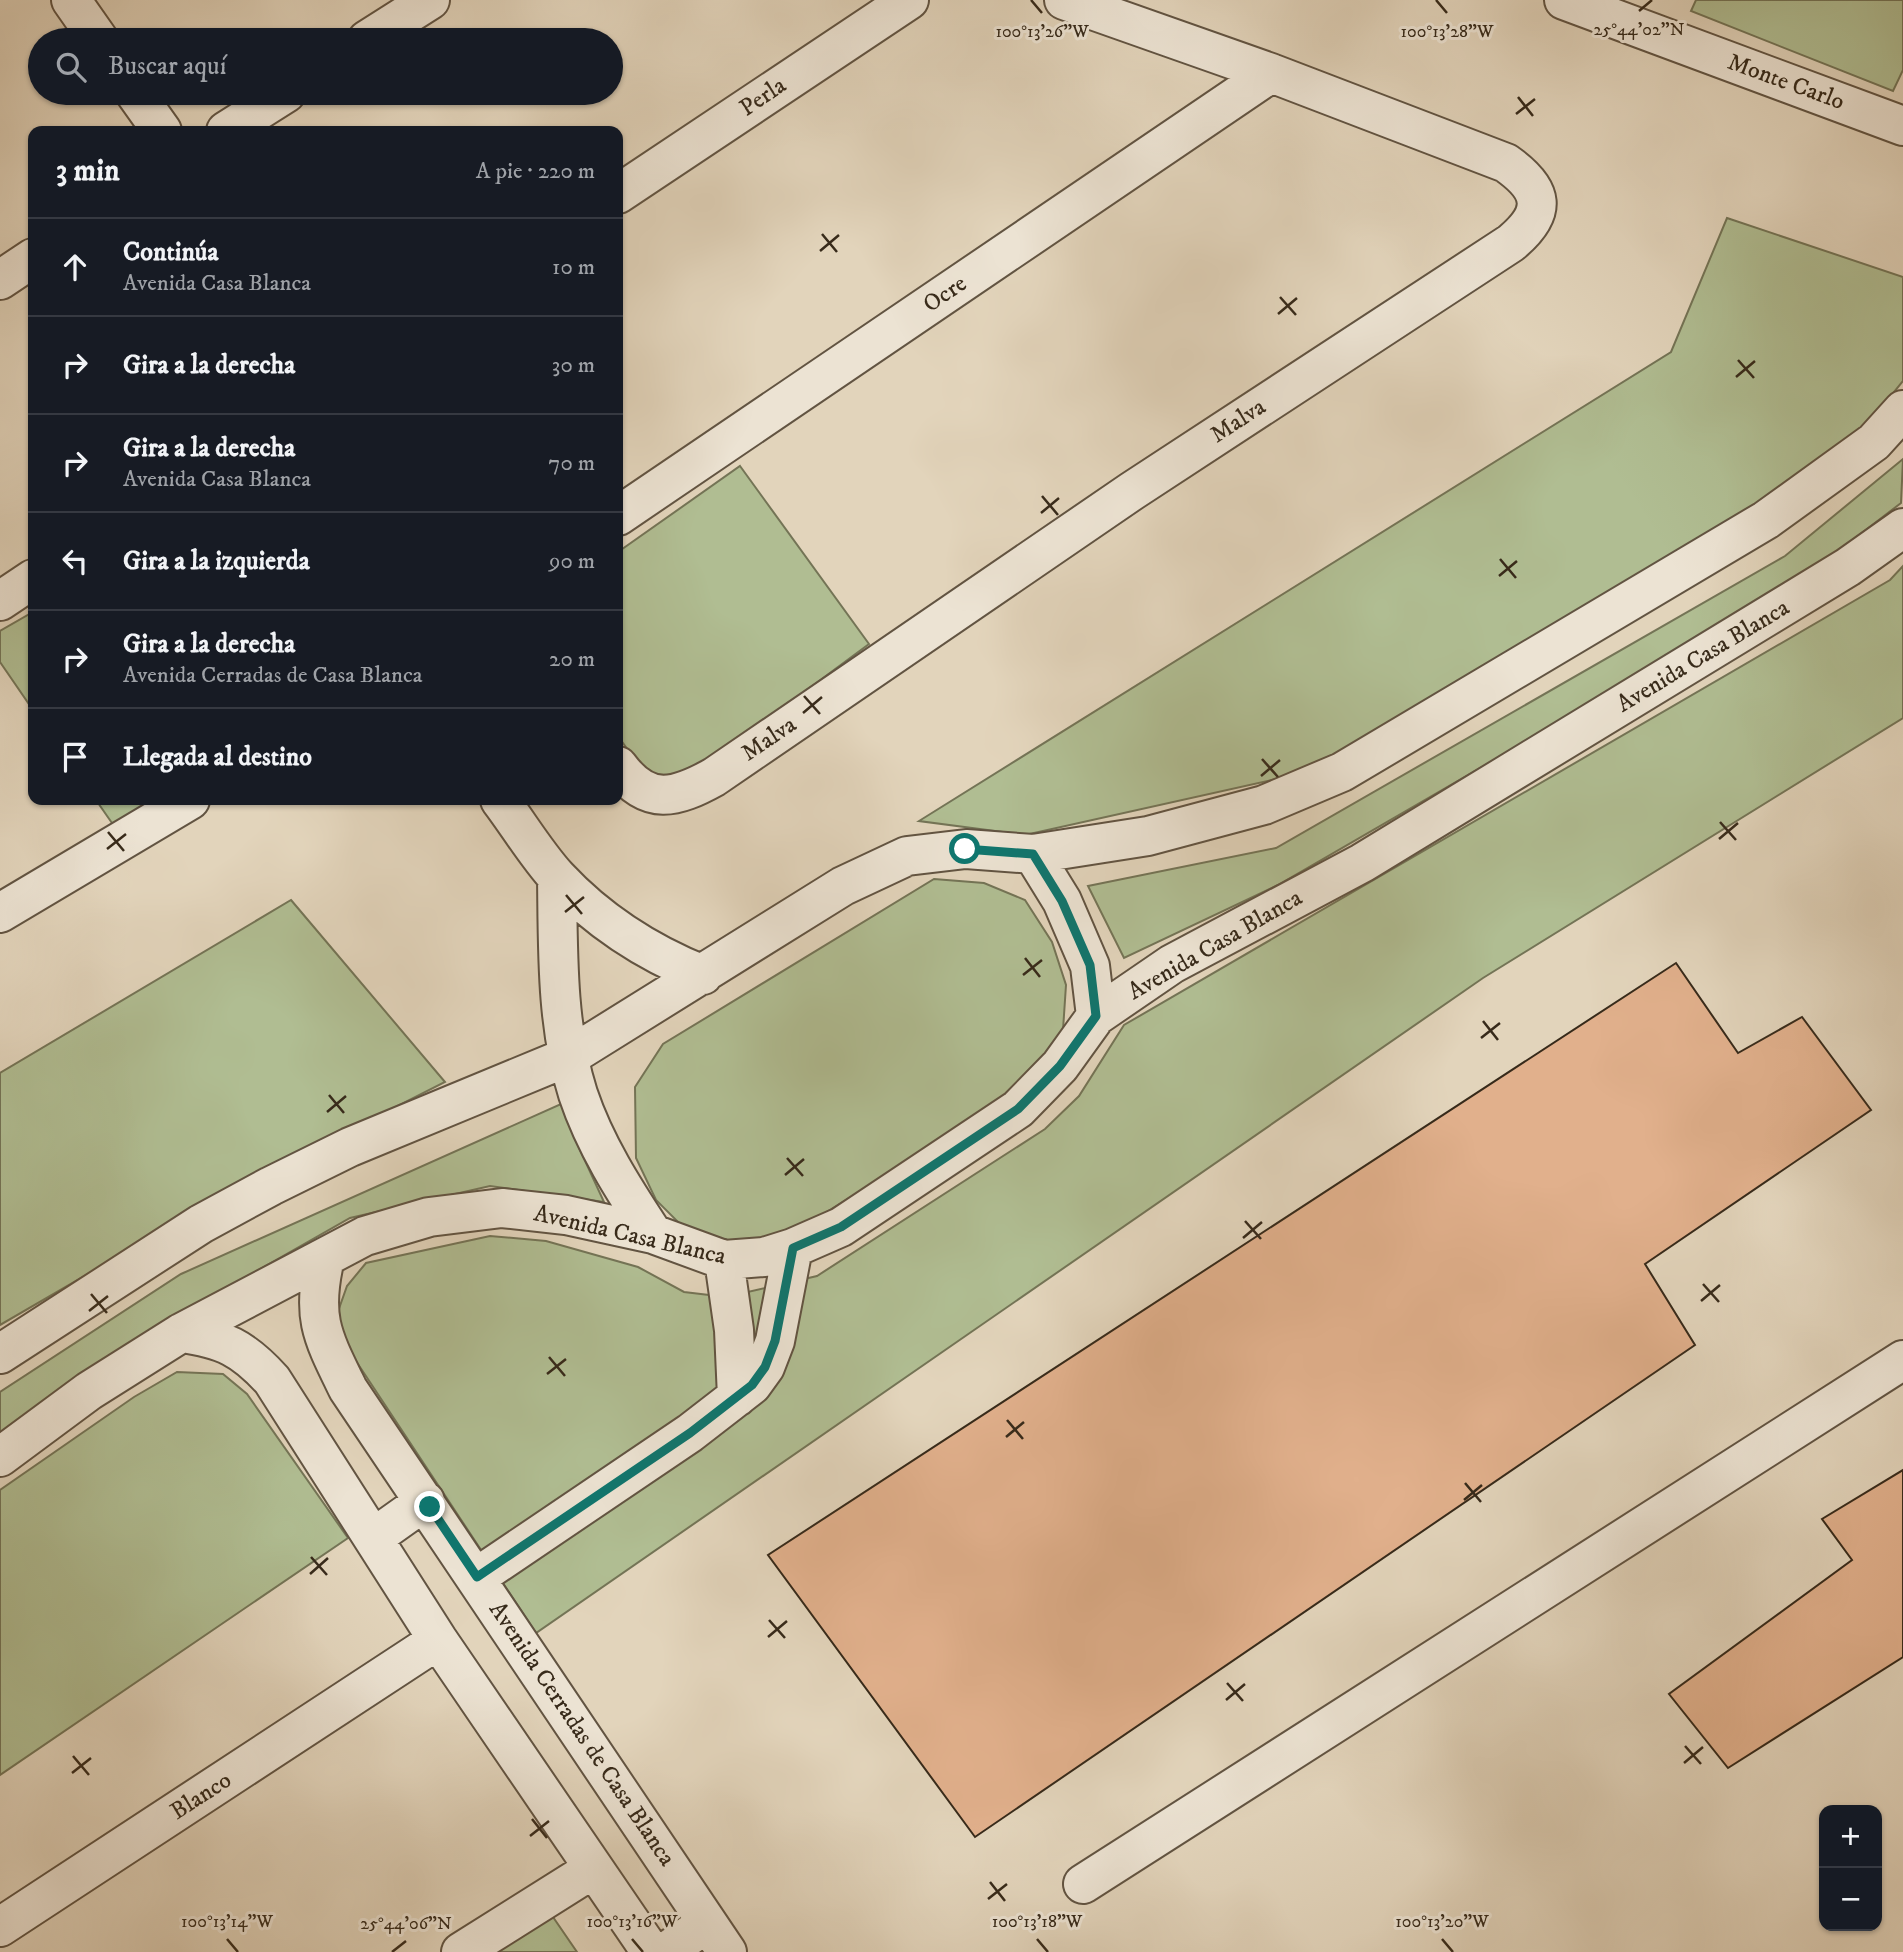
<!DOCTYPE html>
<html lang="es">
<head>
<meta charset="utf-8">
<style>
  :root { --surface:#171b24; --page:#242831; --text:#f1f3f6; --muted:#9ea1a6; --line:#363941 }
  body { margin:0; font-family:"IM FELL DW Pica",serif; background:var(--page); color:var(--text) }
  .controls { position:absolute; right:21px; bottom:21px; display:grid; overflow:hidden; border-radius:14px; box-shadow:0 2px 5px #0004 }
  .controls button { width:63px; height:63px; display:grid; place-items:center; padding:0; border:0; border-bottom:2px solid var(--line); background:var(--surface); color:var(--text); font:35px sans-serif }
  .stop { position:absolute; width:21px; height:21px; margin:-16px; border:5px solid #0f766e; border-radius:50%; background:#fff }
  .stop.end { background:#0f766e; border-color:#fff; box-shadow:0 2px 7px #0008 }
  .list { margin:0; padding:0; list-style:none }
  h2 { display:flex; justify-content:space-between; align-items:center; height:91px; margin:0; padding:0 28px; font-size:30px }
  h2 small { font-size:23px; font-weight:400; color:var(--muted) }
  .list li { display:grid; grid-template-columns:46px 1fr auto; gap:21px; align-items:center; box-sizing:border-box; height:98px; padding:0 28px; border-top:2px solid var(--line) }
  .list b { display:block; font-size:26px; white-space:nowrap }
  .list p { margin:0; font-size:23px; white-space:nowrap; color:var(--muted) }
  .list em { font-size:23px; font-style:normal; color:var(--muted) }
  .icon { flex:none; width:38px; height:38px; fill:none; stroke:currentColor; stroke-width:2; stroke-linecap:round; stroke-linejoin:round }
  .map { position:relative; flex:none; width:1903px; height:1952px; overflow:hidden }
  .search { position:absolute; background:var(--surface); box-shadow:0 2px 5px #0004; left:28px; top:28px; width:595px; height:77px; display:flex; align-items:center; gap:18px; box-sizing:border-box; padding:0 24px; border-radius:38px; color:var(--muted); font-size:26px }
  .panel { position:absolute; background:var(--surface); box-shadow:0 2px 5px #0004; left:28px; top:126px; width:595px; height:679px; border-radius:14px }
  .map>svg:first-child { display:block }
</style>
</head>
<body>
<div class="map">
<svg width="1903" height="1952" viewBox="0 0 1903 1952">
  <rect width="100%" height="100%" fill="#e2d4bb"/>
  <filter id="stains"><feTurbulence type="fractalNoise" baseFrequency=".00286" numOctaves="4"/><feColorMatrix values="0 0 0 0 .2 0 0 0 0 .09 0 0 0 0 .02 0 0 0 .5 -.17"/></filter>
  <radialGradient id="worn" r=".72"><stop offset=".6" stop-color="#630" stop-opacity="0"/><stop offset="1" stop-color="#630" stop-opacity=".3"/></radialGradient>
  <path fill="#b0bd92" stroke="#747456" stroke-width="2" d="M1696,0H1903V70L1893,91L1691,11Z
    M1727,218L1903,277V381L1848,449L1312,771L1025,835L919,821L1671,352Z
    M1903,459L1901,503L1786,591L1278,885L1124,958L1088,886L1276,848L1785,556Z
    M740,466L869,644L691,776L645,774L618,736V552Z
    M1903,566V718L1483,978L536,1633L350,1352L335,1320L347,1286L366,1263L490,1236L546,1241L638,1267L684,1292L726,1297L817,1276L1045,1129L1079,1096L1124,1025L1890,580Z
    M33,612V710L0,662V631Z
    M96,800H180L121,836Z
    M934,879L984,883L1025,900L1052,942L1066,985L1063,1030L1037,1082L791,1234L731,1244L681,1225L656,1200L636,1158L635,1087L663,1044Z
    M291,900L445,1082L236,1188L0,1325V1073Z
    M570,1100L575,1139L604,1202L490,1186L350,1218L136,1340L0,1437V1392L181,1274Z
    M177,1372L223,1374L247,1394L348,1538L0,1775V1490L134,1397Z
    M553,1917L577,1952H497Z"/>
  <path fill="#e1b08c" stroke="#372a1a" stroke-width="2" d="M1676,963L1738,1053L1802,1017L1871,1110L1645,1264L1695,1345L975,1837L768,1555Z
    M1903,1470V1657L1728,1768L1669,1694L1852,1560L1822,1519Z"/>
  <g fill="none" stroke-linecap="round" stroke-linejoin="round">
    <defs>
      <path id="minor" d="M71,0L99,40
        M1564,0L1903,126
        M367,40L430,0
        M135,93L162,131
        M226,131L286,93
        M618,194L909,0
        M0,280L33,258
        M618,516L1271,73
        M0,601L33,579
        M618,766C648,807 676,798 714,777L1132,491L1511,243C1548,212 1544,190 1506,163L1271,73L1064,0
        M500,800C519,825 536,854 557,877C598,921 648,953 703,975
        M1033,854L1062,901L1090,966L1096,1016
        M557,877C558,948 556,1025 578,1094C595,1145 624,1190 653,1234
        M0,913L190,800
        M325,1258C311,1317 322,1336 348,1389L727,1952
        M724,1260L734,1330L737,1397
        M181,1333C224,1339 243,1348 272,1380L438,1640L651,1952
        M0,1354L201,1224L271,1186L350,1147L570,1056L843,886L907,856L966,849L1033,854L1148,836L1264,805L1342,772L1766,520L1874,442L1903,410
        M0,1457L89,1391L181,1333L365,1236L429,1217L502,1208L566,1215L653,1234L724,1260L764,1257L793,1248L841,1227L1018,1109L1060,1066L1096,1016L1172,964L1362,863L1848,567L1903,528
        M373,1538L425,1501
        M477,1577L690,1433L752,1385L765,1367L775,1341L793,1248
        M1083,1884L1903,1360
        M0,1927L438,1640
        M461,1952L593,1869
        M666,1952L707,1923"/>
    </defs>
    <use href="#minor" stroke="#625442" stroke-width="42"/>
    <use href="#minor" stroke="#ece3d3" stroke-width="38"/>
  </g>
  <g fill="none" stroke-linecap="round" stroke-linejoin="round">
    <path stroke="#0f766e" stroke-width="9" d="M430,1507L477,1577L690,1433L752,1385L765,1367L775,1341L793,1248L841,1227L1018,1109L1060,1066L1096,1016L1090,965L1062,901L1033,854L965,849"/>
  </g>
  <path fill="none" stroke="#372a1a" stroke-width="2.5" d="M1031,0L1042,13M1436,0L1447,13M1639,11L1652,0M1518,97L1533,116M1516,114L1535,99M822,234L837,252M820,251L839,235M1280,297L1296,315M1278,314L1297,298M1738,360L1754,378M1736,377L1755,361M1042,496L1058,515M1041,513L1059,498M1500,559L1516,578M1499,576L1517,561M804,696L820,714M803,713L822,697M1262,759L1278,777M1261,776L1280,760M1720,822L1736,840M108,832L124,851M1719,839L1738,823M107,849L126,834M566,895L582,914M565,912L584,897M1025,958L1040,977M1023,975L1042,960M1483,1021L1498,1040M1481,1038L1500,1023M329,1095L344,1113M327,1112L346,1096M787,1158L803,1176M785,1175L804,1159M1245,1221L1261,1239M1243,1238L1262,1222M1703,1284L1719,1302M91,1294L107,1313M1701,1301L1720,1285M89,1311L108,1296M549,1357L565,1376M547,1374L566,1359M1007,1420L1023,1439M1006,1437L1024,1422M1465,1483L1481,1502M1464,1500L1482,1485M311,1557L327,1575M310,1574L328,1558M769,1620L785,1638M768,1637L787,1621M1227,1683L1243,1701M1226,1700L1245,1684M1685,1746L1701,1764M73,1756L89,1775M1684,1763L1703,1747M72,1773L91,1758M532,1819L547,1838M530,1836L549,1821M990,1882L1005,1901M988,1899L1007,1884M227,1939L238,1952M632,1939L643,1952M1037,1939L1048,1952M1442,1939L1453,1952M392,1952L406,1941"/>
  <g text-anchor="middle" dominant-baseline="central" stroke-width="6" stroke-linejoin="round" paint-order="stroke">
    <g font-size="24" fill="#372a1a" stroke="#ece3d3">
      <text transform="translate(1786 82) rotate(20)">Monte Carlo</text>
      <text transform="translate(763 97) rotate(-34)">Perla</text>
      <text transform="translate(945 294) rotate(-34)">Ocre</text>
      <text transform="translate(1238 421) rotate(-33)">Malva</text>
      <text transform="translate(1703 656) rotate(-31)">Avenida Casa Blanca</text>
      <text transform="translate(769 739) rotate(-34)">Malva</text>
      <text transform="translate(1215 945) rotate(-30)">Avenida Casa Blanca</text>
      <text transform="translate(630 1235) rotate(13)">Avenida Casa Blanca</text>
      <text transform="translate(582 1734) rotate(56)">Avenida Cerradas de Casa Blanca</text>
      <text transform="translate(201 1796) rotate(-33)">Blanco</text>
    </g>
  </g>
  <g font-size="18" text-anchor="middle" fill="#372a1a" stroke="#ece3d3" stroke-width="6" stroke-linejoin="round" paint-order="stroke">
    <text x="1639" y="35">25°44'02"N</text>
    <text x="1447" y="37">100°13'28"W</text>
    <text x="1042" y="37">100°13'26"W</text>
    <text x="227" y="1927">100°13'14"W</text>
    <text x="632" y="1927">100°13'16"W</text>
    <text x="1037" y="1927">100°13'18"W</text>
    <text x="1442" y="1927">100°13'20"W</text>
    <text x="406" y="1929">25°44'06"N</text>
  </g>
  <rect width="100%" height="100%" filter="url(#stains)"/>
  <rect width="100%" height="100%" fill="url(#worn)"/>
</svg>
<div class="controls">
<button>+</button>
<button>−</button>
</div>
<div class="stop" style="left:965px;top:849px"></div>
<div class="stop end" style="left:430px;top:1507px"></div>
<div class="search"><svg class="icon" aria-label="search" viewBox="0 0 24 24"><circle cx="10" cy="10" r="6"/><path d="M15 15l6 6"/></svg>Buscar aquí</div>
<section class="panel">
<h2>3 min<small>A pie · 220 m</small></h2>
<ul class="list">
<li><svg class="icon" aria-label="ahead" viewBox="0 0 24 24"><path d="M12 20V5M6 11l6-6 6 6"/></svg><div><b>Continúa</b><p>Avenida Casa Blanca</p></div><em>10 m</em></li>
<li><svg class="icon" aria-label="right" viewBox="0 0 24 24"><path d="M7 20v-9h11M14 6l5 5-5 5"/></svg><div><b>Gira a la derecha</b></div><em>30 m</em></li>
<li><svg class="icon" aria-label="right" viewBox="0 0 24 24"><path d="M7 20v-9h11M14 6l5 5-5 5"/></svg><div><b>Gira a la derecha</b><p>Avenida Casa Blanca</p></div><em>70 m</em></li>
<li><svg class="icon" aria-label="left" viewBox="0 0 24 24"><path d="M17 20v-9H6M10 6l-5 5 5 5"/></svg><div><b>Gira a la izquierda</b></div><em>90 m</em></li>
<li><svg class="icon" aria-label="right" viewBox="0 0 24 24"><path d="M7 20v-9h11M14 6l5 5-5 5"/></svg><div><b>Gira a la derecha</b><p>Avenida Cerradas de Casa Blanca</p></div><em>20 m</em></li>
<li><svg class="icon" aria-label="arrive" viewBox="0 0 24 24"><path d="M6 21V4h12l-3 4 3 4H6"/></svg><div><b>Llegada al destino</b></div></li>
</ul>
</section>
</div>
</body>
</html>
